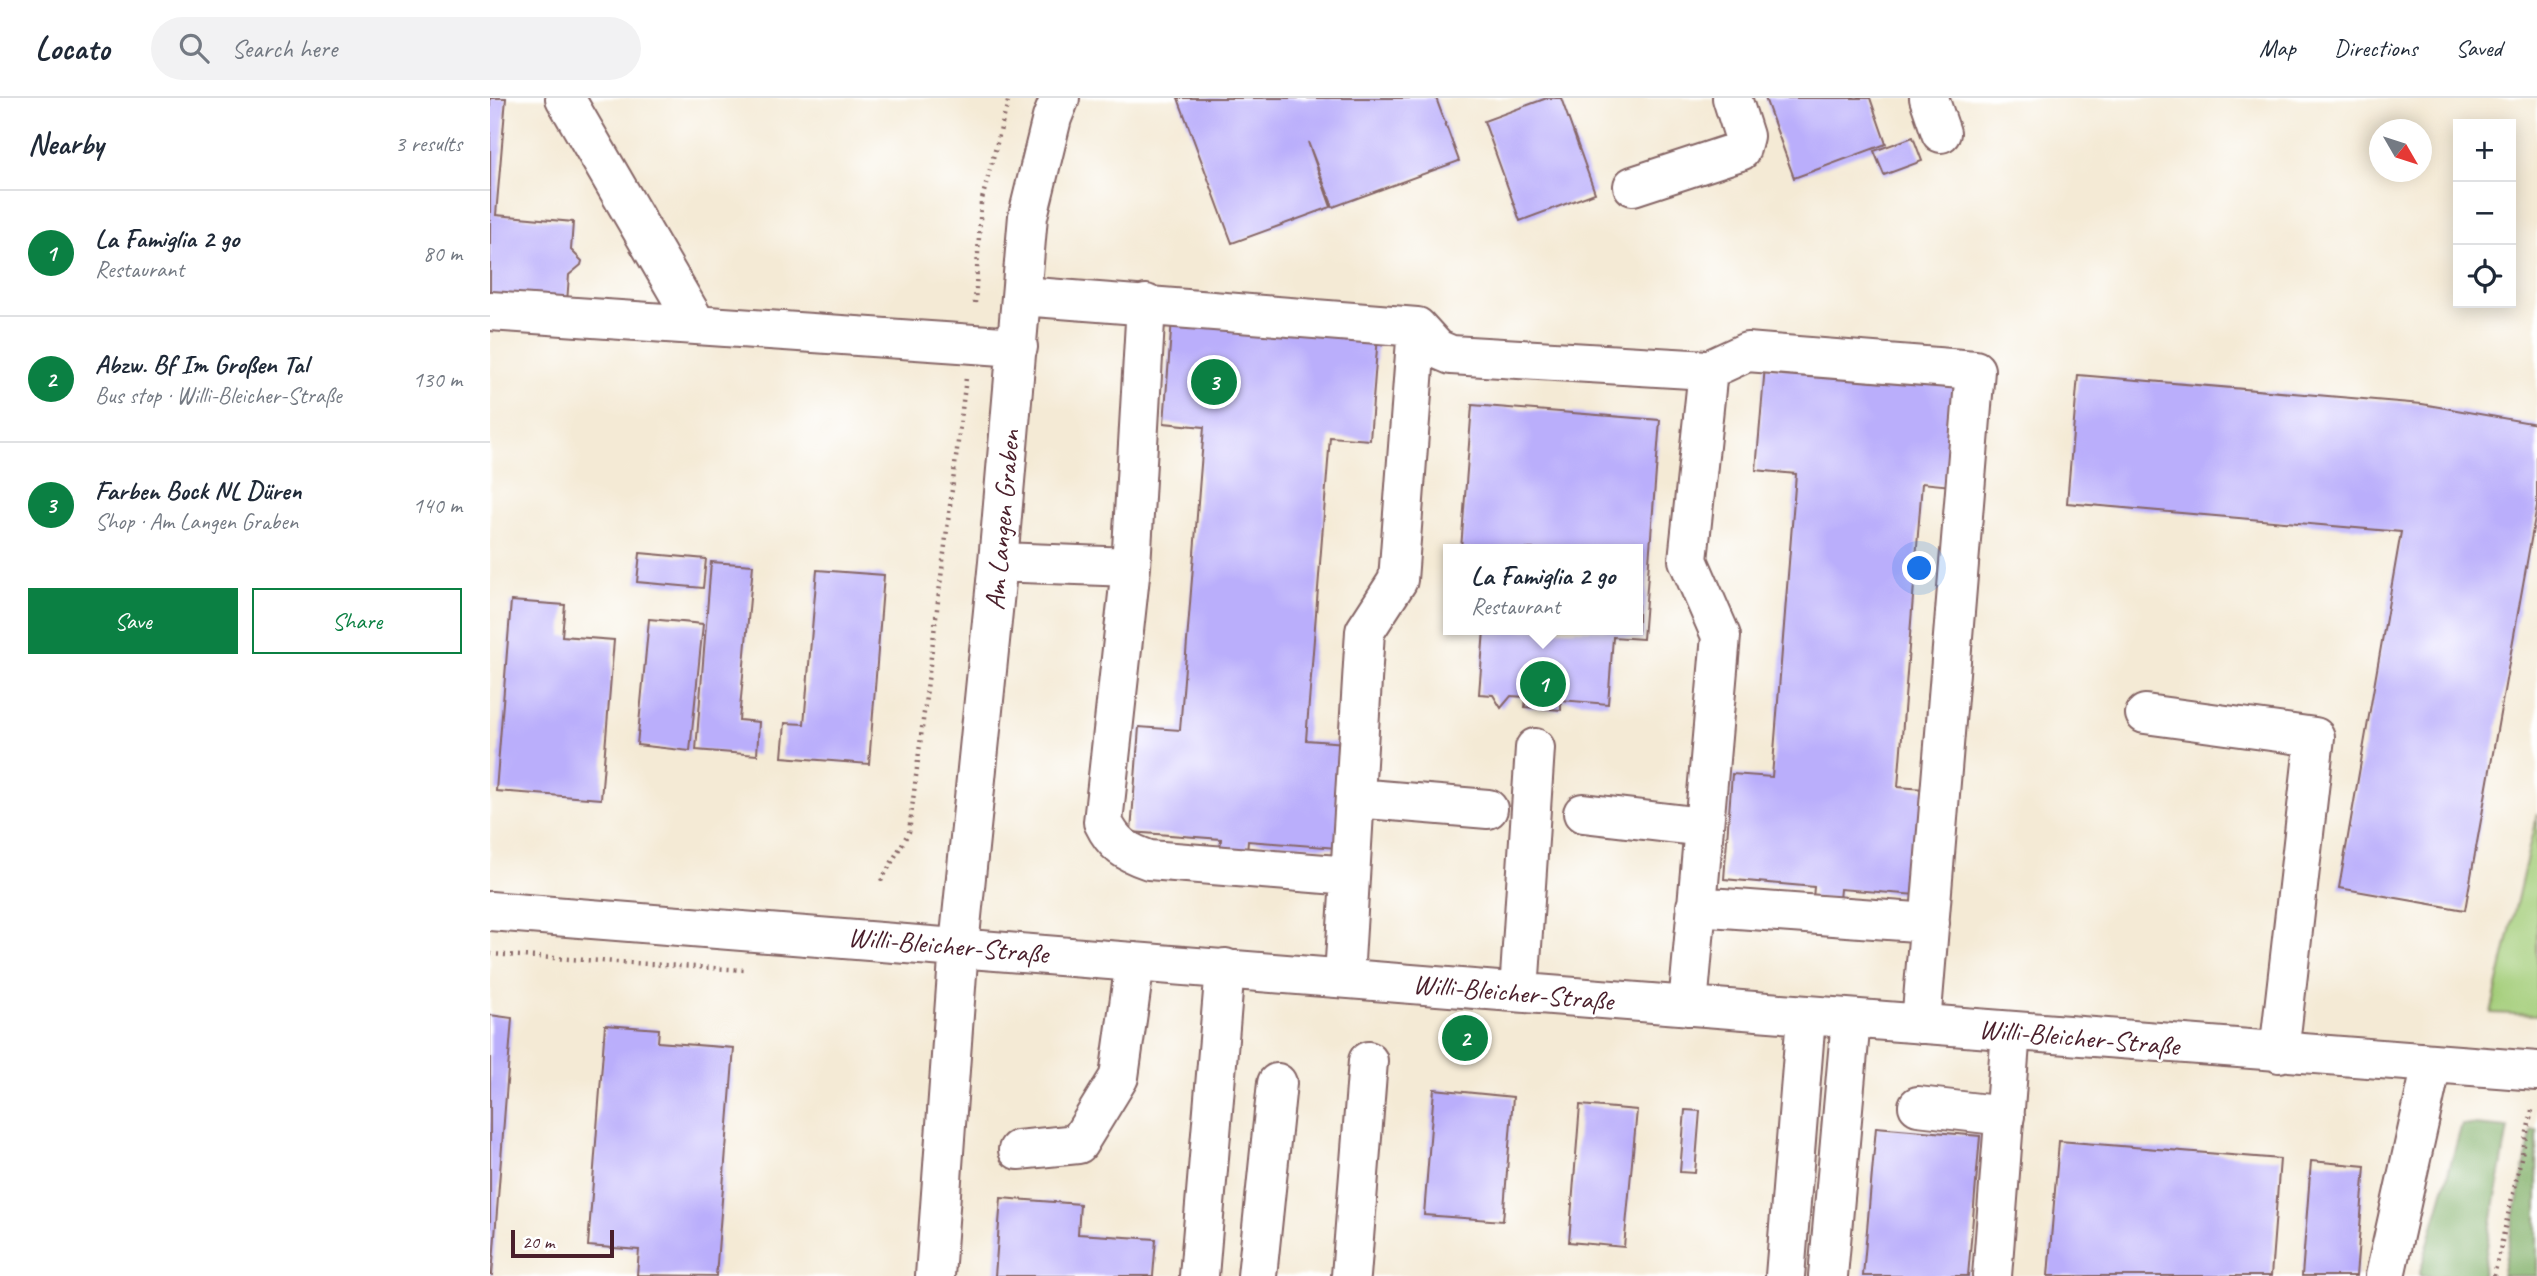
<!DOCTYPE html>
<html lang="en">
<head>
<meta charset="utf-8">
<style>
  :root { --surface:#fff; --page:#f2f2f3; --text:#1f2937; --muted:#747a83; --line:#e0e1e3; --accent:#0b8043 }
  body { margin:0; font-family:Caveat,sans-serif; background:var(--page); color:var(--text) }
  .controls { position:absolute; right:21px; top:21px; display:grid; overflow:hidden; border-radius:0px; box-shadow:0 4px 18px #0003 }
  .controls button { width:63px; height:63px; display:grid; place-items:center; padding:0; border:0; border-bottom:2px solid var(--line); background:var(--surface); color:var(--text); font:35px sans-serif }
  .compass { position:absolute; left:1879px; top:21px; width:63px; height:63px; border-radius:50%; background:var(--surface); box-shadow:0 4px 18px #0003; rotate:129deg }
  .scale { position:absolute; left:21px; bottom:18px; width:103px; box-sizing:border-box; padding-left:7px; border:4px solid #4a1f2b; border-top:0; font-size:19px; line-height:24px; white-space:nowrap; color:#4a1f2b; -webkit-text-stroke:5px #fff; paint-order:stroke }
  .you { position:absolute; left:1430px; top:471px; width:24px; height:24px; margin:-18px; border:5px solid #fff; border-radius:50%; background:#1a73e8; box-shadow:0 0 0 10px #1a73e833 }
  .badge { display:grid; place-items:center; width:46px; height:46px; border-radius:50%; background:var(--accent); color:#fff; font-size:23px; font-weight:700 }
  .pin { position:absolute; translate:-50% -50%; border:4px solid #fff; box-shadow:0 2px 7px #0006 }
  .popup { position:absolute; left:953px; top:446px; width:200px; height:91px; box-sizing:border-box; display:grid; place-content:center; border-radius:0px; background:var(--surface); filter:drop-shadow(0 2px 5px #0005); font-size:23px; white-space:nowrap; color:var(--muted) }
  .popup b { font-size:26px; color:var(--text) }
  .popup::after { content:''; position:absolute; left:50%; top:100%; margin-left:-14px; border:14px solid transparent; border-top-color:var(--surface) }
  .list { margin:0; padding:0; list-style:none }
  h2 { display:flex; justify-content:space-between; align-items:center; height:91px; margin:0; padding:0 28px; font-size:30px }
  h2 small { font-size:23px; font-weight:400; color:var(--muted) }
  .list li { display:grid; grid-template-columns:46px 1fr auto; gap:21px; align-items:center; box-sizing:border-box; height:126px; padding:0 28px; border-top:2px solid var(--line) }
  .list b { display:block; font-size:26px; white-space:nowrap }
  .list p { margin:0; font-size:23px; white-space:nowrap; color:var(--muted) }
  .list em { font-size:23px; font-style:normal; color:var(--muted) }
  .actions { display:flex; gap:14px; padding:21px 28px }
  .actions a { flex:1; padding:16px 0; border:2px solid var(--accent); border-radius:0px; text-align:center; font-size:24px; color:var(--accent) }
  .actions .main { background:var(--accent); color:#fff }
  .icon { flex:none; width:38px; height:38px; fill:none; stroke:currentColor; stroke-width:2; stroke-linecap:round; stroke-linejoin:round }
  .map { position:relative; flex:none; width:2047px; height:1178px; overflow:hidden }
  header { display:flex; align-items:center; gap:42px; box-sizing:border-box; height:98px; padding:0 35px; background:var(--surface); border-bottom:2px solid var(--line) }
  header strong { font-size:33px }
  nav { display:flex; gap:38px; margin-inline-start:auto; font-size:24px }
  .search { width:490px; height:63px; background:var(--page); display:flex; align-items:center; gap:18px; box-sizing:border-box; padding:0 24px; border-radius:38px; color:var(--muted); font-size:26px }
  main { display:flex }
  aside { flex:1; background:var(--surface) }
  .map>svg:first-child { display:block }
</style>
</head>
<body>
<header>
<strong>Locato</strong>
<div class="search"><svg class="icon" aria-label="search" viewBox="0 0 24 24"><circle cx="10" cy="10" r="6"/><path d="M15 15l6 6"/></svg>Search here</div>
<nav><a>Map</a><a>Directions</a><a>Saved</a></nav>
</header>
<main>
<aside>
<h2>Nearby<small>3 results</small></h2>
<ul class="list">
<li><span class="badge">1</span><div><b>La Famiglia 2 go</b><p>Restaurant</p></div><em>80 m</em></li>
<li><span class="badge">2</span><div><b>Abzw. Bf Im Großen Tal</b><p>Bus stop · Willi-Bleicher-Straße</p></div><em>130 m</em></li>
<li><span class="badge">3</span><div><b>Farben Bock NL Düren</b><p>Shop · Am Langen Graben</p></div><em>140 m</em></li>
</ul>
<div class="actions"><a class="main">Save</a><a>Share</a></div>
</aside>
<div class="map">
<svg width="2047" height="1178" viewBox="0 0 2047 1178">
  <rect width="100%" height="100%" fill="#fff"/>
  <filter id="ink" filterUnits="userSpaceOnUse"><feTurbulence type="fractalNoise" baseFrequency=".0143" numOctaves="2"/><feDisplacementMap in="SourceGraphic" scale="14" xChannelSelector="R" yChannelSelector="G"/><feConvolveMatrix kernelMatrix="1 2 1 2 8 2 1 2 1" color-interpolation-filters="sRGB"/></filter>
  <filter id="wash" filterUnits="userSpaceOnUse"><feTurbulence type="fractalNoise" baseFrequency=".00686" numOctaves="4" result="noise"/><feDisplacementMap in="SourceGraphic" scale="28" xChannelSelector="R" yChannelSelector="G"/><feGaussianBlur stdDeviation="1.57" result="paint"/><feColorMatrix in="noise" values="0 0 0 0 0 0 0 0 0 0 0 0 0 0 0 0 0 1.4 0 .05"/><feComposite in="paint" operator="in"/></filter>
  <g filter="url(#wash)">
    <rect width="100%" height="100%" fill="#f4ead5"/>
    <path fill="#a4ce7a" stroke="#777652" stroke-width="2" d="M2047,715V917L2001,915Z"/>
    <path fill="#83b16a" stroke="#66684a" stroke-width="2" d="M1972,1026L2018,1030L1992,1178H1929Z
      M2042,1032H2047V1178H2012Z"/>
    <g id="blocks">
      <path fill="#baaefb" d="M0,0H16L6,117L83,124L81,152L92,163L91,167L79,177L77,205L0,199Z
        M688,0H946L969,63L843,109L818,44L841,109L742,145Z
        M1057,0H1071L1105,95L1030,123L994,23Z
        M1275,0H1380L1396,46L1304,80Z
        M1423,39L1432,63L1394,77L1384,53Z
        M682,221L888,237L880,342L840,339L816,642L856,645L847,750L758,743L757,755L730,753L731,741L641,734L649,629L690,632L714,329L674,325Z
        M1275,268L1481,284L1472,389L1432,385L1408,689L1448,692L1440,798L1350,791L1349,802L1323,800L1324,789L1234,781L1242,676L1282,679L1306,376L1266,372Z
        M1588,277L1932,306L2047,326V408L1975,812L1849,790L1911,434L1577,405Z
        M982,307L1170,322L1153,541L1123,539L1118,606L1071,602V612L1035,609L1036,599L1021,598L1011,610L1003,597L989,596L994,532H1148V451H971Z
        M150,455L216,461L213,490L147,484Z
        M221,464L263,467L249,622L269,624L267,657L206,652Z
        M327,472L394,477L379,666L292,659L295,625L314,626Z
        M21,503L75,507L72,538L124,542L111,701L6,693Z
        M159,521L213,526L200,653L147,647Z
        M0,917L22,920L2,1177H0Z
        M115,927L169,931L168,944L244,950L226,1178L147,1177L149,1152L98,1148Z
        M944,991L1023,999L1013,1123L934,1117Z
        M1090,1007L1147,1012L1134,1149L1079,1144Z
        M1195,1012L1210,1013L1205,1075L1190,1074Z
        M1386,1029L1490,1038L1478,1178H1373Z
        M1569,1043L1790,1061L1781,1178H1558Z
        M1821,1063L1875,1068L1866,1178H1812Z
        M511,1100L590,1106L588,1136L666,1141L663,1178H505Z"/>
    </g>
  </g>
  <g filter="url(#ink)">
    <use href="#blocks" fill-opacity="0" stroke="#866666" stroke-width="2"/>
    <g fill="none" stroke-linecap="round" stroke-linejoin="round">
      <defs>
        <path id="minor" d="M75,0L207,227
          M1439,0L1451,35
          M1143,88L1250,53L1254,38L1242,0
          M532,198L927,229L947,251L961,257L1218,272L1257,254L1485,272L1431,926
          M656,206L641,469L613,724C624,747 636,754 659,762L860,778
          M0,213L528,249
          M508,464L641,469
          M1655,616L1825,639L1789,955
          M865,700L998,711
          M1093,715L1213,729
          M1206,808L1440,825
          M0,813C683,862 1364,926 2047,973
          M854,879L875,533L908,482L927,229
          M1029,894L1045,650
          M1198,908L1231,538L1198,462L1218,272
          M1428,1008L1515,1018
          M528,1052L588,1046L629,979L645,864
          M445,1178L469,848L508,464L538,118L562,20L570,0
          M709,1178L735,870
          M767,1178L787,985
          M861,1178L878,963
          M1295,1178L1316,919
          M1338,1178L1361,921
          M1502,1178L1521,933
          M1895,1178L1942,966"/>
      </defs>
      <use href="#minor" stroke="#866666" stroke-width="42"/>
      <path stroke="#866666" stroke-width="4.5" stroke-dasharray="2 5" stroke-linecap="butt" d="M485,205L491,105L519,0
        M391,783L419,734L476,280
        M0,856L254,872
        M2004,1178L2043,1008"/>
      <use href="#minor" stroke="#fff" stroke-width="38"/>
    </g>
  </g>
  <g text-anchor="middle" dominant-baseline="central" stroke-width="5" stroke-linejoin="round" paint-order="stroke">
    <g font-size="28" fill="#4a1f2b" stroke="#fff">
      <text transform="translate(512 422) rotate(-85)">Am Langen Graben</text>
      <text transform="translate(458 847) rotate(5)">Willi-Bleicher-Straße</text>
      <text transform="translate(1023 894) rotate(5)">Willi-Bleicher-Straße</text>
      <text transform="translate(1589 939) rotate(5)">Willi-Bleicher-Straße</text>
    </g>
  </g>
</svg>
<div class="controls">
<button>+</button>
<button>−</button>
<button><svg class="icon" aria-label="locate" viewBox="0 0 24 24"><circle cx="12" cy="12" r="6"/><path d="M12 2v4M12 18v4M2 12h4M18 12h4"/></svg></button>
</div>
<svg class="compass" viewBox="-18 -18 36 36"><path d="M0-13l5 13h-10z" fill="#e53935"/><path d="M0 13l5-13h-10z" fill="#747a83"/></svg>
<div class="scale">20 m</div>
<div class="you"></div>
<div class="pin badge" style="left:1053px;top:586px">1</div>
<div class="popup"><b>La Famiglia 2 go</b>Restaurant</div>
<div class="pin badge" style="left:975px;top:940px">2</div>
<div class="pin badge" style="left:724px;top:284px">3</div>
</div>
</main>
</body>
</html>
